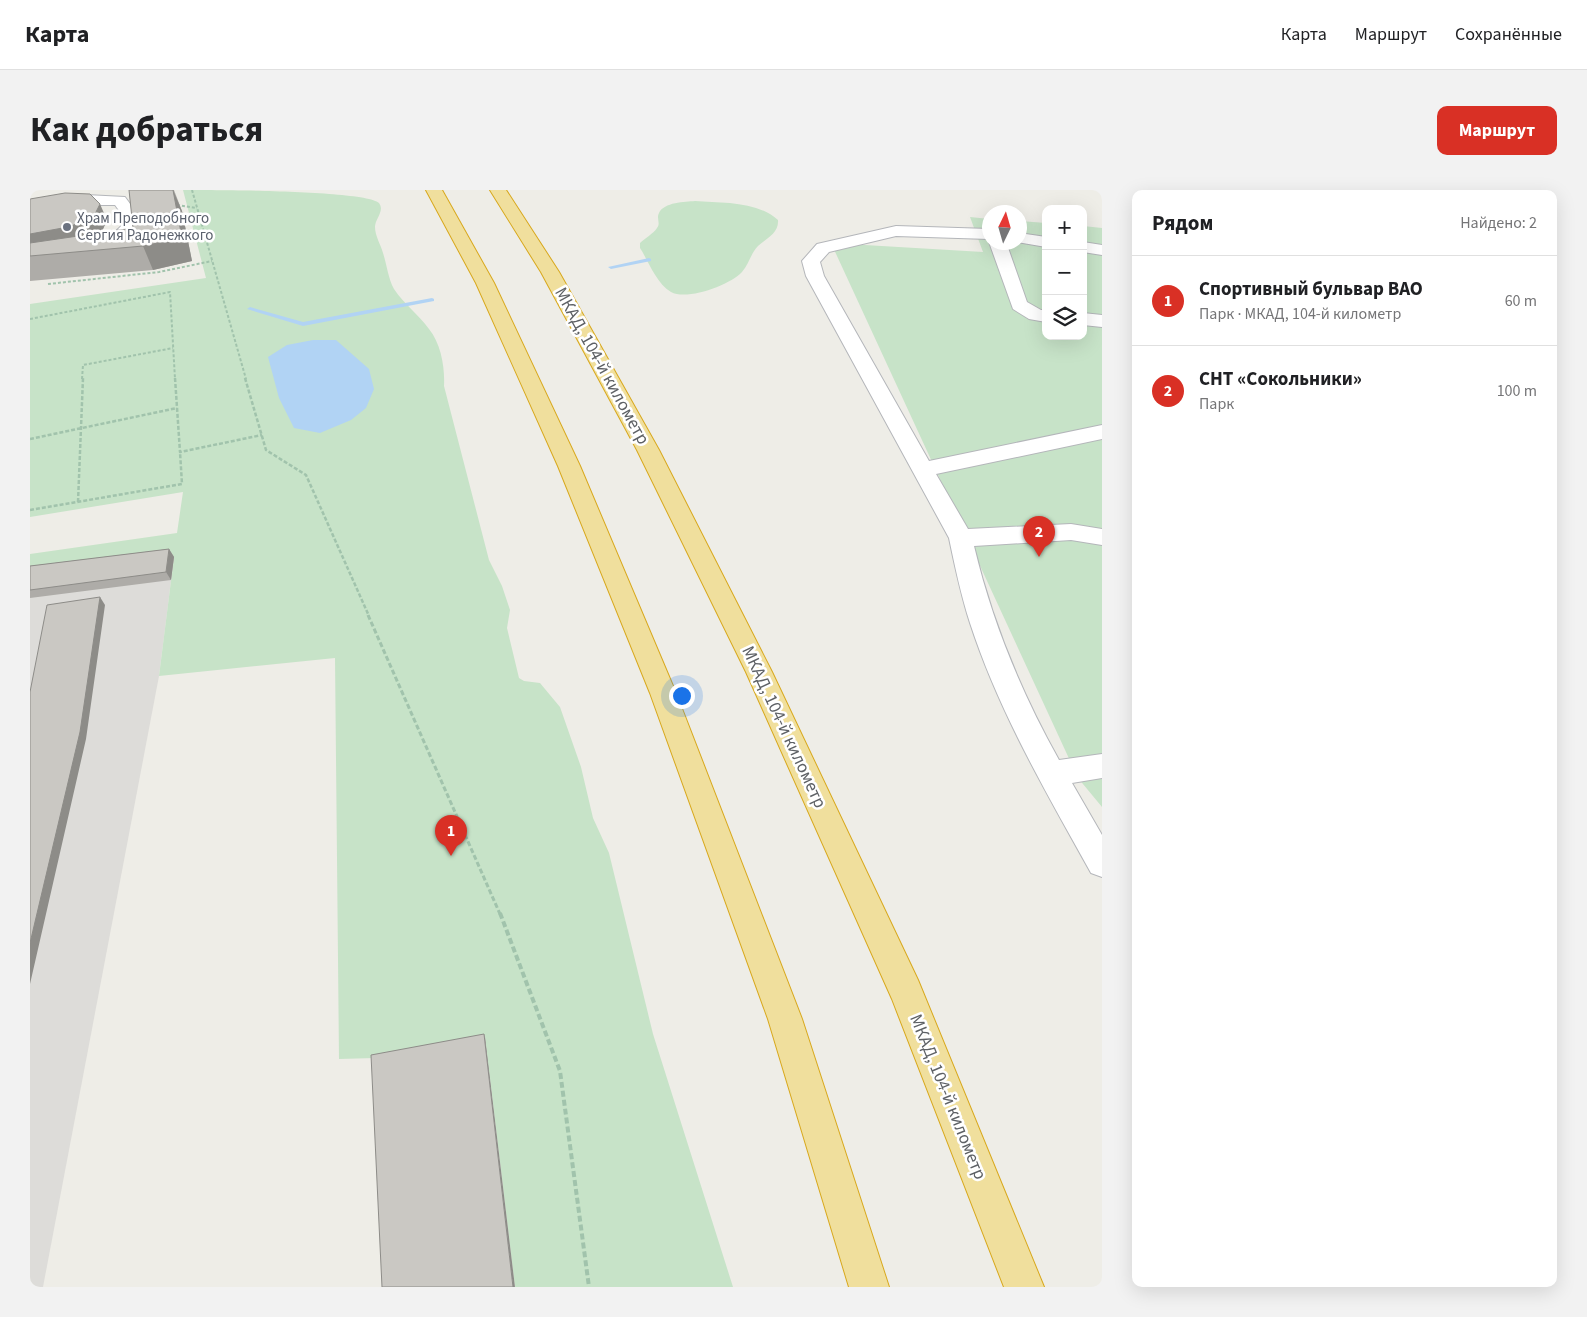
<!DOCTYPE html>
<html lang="ru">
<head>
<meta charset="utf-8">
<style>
  :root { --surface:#fff; --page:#f2f2f2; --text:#202124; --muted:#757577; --line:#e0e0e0; --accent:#d93025 }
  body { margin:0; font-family:"Source Sans 3",sans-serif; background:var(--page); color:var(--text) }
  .controls { position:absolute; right:15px; top:15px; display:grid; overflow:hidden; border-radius:10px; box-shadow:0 5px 20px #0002 }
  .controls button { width:45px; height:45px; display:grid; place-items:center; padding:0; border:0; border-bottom:1px solid var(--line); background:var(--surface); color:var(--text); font:25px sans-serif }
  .compass { position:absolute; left:952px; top:15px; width:45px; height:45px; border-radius:50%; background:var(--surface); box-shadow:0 5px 20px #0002; rotate:5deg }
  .you { position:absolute; left:651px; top:505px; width:18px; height:18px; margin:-12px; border:4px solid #fff; border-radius:50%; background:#1a73e8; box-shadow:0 0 0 8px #1a73e833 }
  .badge { display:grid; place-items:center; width:32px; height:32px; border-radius:50%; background:var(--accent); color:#fff; font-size:16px; font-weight:700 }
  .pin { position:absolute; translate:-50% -41px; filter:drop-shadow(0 1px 2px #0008) }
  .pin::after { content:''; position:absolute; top:26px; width:18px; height:15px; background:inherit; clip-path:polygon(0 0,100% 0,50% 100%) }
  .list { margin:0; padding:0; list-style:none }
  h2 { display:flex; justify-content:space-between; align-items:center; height:65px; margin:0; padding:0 20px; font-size:21px }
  h2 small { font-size:16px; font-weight:400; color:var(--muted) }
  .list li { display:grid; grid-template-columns:32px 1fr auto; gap:15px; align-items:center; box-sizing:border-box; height:90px; padding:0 20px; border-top:1px solid var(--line) }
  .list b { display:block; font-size:19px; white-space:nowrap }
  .list p { margin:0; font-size:16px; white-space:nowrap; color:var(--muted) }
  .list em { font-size:16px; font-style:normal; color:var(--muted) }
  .icon { flex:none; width:28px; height:28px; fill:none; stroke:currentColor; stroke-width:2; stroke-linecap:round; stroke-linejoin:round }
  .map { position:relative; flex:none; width:1072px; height:1097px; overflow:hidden; border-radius:10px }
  header { display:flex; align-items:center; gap:30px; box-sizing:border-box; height:70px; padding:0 25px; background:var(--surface); border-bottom:1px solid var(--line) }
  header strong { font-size:24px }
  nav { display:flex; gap:28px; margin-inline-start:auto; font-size:18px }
  .intro { display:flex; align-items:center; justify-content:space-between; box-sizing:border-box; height:120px; padding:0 30px }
  h1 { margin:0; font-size:35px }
  .button { padding:12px 22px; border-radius:10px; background:var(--accent); color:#fff; font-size:18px; font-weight:700 }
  main { display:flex; gap:30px; padding:0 30px }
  aside { flex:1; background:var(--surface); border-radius:10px; box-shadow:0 5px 20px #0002 }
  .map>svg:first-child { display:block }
</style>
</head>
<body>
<header>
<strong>Карта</strong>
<nav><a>Карта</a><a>Маршрут</a><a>Сохранённые</a></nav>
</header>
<div class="intro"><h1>Как добраться</h1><a class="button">Маршрут</a></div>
<main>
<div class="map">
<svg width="1072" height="1097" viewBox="0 0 1072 1097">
  <rect width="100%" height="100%" fill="#eeede7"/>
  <path fill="#dddcd9" d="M144,367L129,486L13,1097H0V385Z"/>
  <path fill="#c7e3c8" d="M153,0C182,0 336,0 349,13C355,21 345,29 345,37C345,46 351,55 353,63C357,75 358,88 364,99C374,114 388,124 399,139C411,154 415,177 414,196L459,370L472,396L480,420L477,438L489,488L494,491L510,493L530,517L551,577L563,628L579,663L623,844L703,1097H485L455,847L345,868L309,869L305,468L129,486L144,367L0,385V364L147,343L153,302L0,327V114L176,88Z
    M665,11C692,13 727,11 748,30C749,43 737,48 728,56C721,63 719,74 712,82C700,95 657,111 641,102C626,93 619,72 610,58V53C615,48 623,44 627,38C631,33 626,28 629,23C634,12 655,12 665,11Z
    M940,27L959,29V52H989L990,31L1016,33V146H1053V36L1072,38V617L1048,588L801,53L953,62Z"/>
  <path fill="#b1d3f4" d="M283,150H306L339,179L344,199L336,218L321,230L290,243L264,238L249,208L238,167L257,155Z"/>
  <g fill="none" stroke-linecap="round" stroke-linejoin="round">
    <path fill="#b1d3f4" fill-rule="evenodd" d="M619,68L621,69V71L581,79L578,77Z
      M402,108L404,109V111L273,136L217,119L220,117L273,132Z"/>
    <defs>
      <path id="minor" d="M56,5L95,7L112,30C107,39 101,48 92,54C67,71 29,72 0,77V67C33,61 75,60 96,30L85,15H56L0,24V14Z
        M866,36L959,39V49L866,46L799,62L790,72L794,86L899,271L1072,235V249L906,284L938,339L1041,334L1072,339V355L1041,350L944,356C962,432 991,502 1029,570L1072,564V588L1042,593L1072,645V687L1061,683C1016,602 969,522 940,433C931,405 925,377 919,348L776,86L772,71L787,54Z
        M989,43L1016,47V57L987,52H989Z
        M959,51V52H976L997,112L1011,120H1016V132L999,129L983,119L959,52Z
        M1053,52L1072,55V65L1053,62Z
        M1053,123L1072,125V137L1053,135Z"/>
      <path id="highway" d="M396,0H412L464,93L550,276L646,503L772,829L859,1097H819L738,829L620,503L528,276L446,93Z
        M460,0H476L529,82L629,260L742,482L888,790L1014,1097H974L862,809L716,482L607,260L511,82Z"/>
    </defs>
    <use href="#minor" stroke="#b4b6ba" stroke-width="2"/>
    <use href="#highway" stroke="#d8a81d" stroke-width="2"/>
    <path stroke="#a1c3ac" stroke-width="2" stroke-dasharray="3 2" stroke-linecap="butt" d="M162,0L216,189
      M147,15L167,18
      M18,94L129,82L182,71
      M0,129L140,102L145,189
      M52,189L53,175L143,158"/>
    <path stroke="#a1c3ac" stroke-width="2.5" stroke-dasharray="4 2" stroke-linecap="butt" d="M145,188L150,262L232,245
      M215,188L236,260L276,285L339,426
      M0,249L147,218
      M48,312L53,188
      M0,320L152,294L150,262"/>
    <path stroke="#a1c3ac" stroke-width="3" stroke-dasharray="5 2.5" stroke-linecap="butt" d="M338,425L470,724"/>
    <path stroke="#a1c3ac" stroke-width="4" stroke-dasharray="6 3" stroke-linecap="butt" d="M470,723L530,881L559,1097"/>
    <use href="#minor" fill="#fff" fill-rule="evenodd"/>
    <use href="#highway" fill="#f0df9d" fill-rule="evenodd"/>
  </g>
  <path fill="#aeaca8" d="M99,0H144L152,21L162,71L123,80L0,91V9L77,30L71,43L103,38Z
    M139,359L144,367L141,390L0,408V376Z"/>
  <path fill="#8d8c88" d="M143,0L152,21L162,71L123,80L113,56Z
    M70,14L77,30L71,44L0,62V44Z
    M139,359L144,367L141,390L136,382Z
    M70,407L75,415L56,549L0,794V753Z
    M454,844L455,847L485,1097H483Z"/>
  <path fill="#cac8c3" stroke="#8d8c88" d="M99,0H143L152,48L113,56L0,66V53L103,38Z
    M35,3L60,4L70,14L63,28L38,37L0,44V9Z
    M139,359L136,382L0,400V376Z
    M70,407L50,542L0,753V502L17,415Z
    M454,844L483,1097H352L341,865Z"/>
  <circle fill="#6b7280" stroke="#fff" stroke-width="2" cx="37" cy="37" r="5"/>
  <g text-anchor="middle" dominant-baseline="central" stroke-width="5" stroke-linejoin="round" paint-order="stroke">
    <g font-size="15" fill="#5b616d" stroke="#fff" text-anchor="start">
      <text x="47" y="28">Храм Преподобного<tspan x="47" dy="17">Сергия Радонежкого</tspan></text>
    </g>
    <g font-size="18" fill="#5e6165" stroke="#fff">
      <text transform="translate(572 176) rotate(61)">МКАД, 104-й километр</text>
      <text transform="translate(754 537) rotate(65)">МКАД, 104-й километр</text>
      <text transform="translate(918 907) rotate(68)">МКАД, 104-й километр</text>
    </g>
  </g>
</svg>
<div class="controls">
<button>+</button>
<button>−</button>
<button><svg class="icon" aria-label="layers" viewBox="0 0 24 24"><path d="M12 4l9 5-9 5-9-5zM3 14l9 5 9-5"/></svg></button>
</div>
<svg class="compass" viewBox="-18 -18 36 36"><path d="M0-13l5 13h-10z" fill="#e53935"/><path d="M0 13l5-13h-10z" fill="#757577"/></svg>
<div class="you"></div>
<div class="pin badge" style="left:421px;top:666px">1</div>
<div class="pin badge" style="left:1009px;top:367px">2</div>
</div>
<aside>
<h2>Рядом<small>Найдено: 2</small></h2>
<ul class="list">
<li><span class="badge">1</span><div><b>Спортивный бульвар ВАО</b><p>Парк · МКАД, 104-й километр</p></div><em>60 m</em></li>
<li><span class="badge">2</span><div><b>СНТ «Сокольники»</b><p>Парк</p></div><em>100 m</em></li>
</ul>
</aside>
</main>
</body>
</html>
